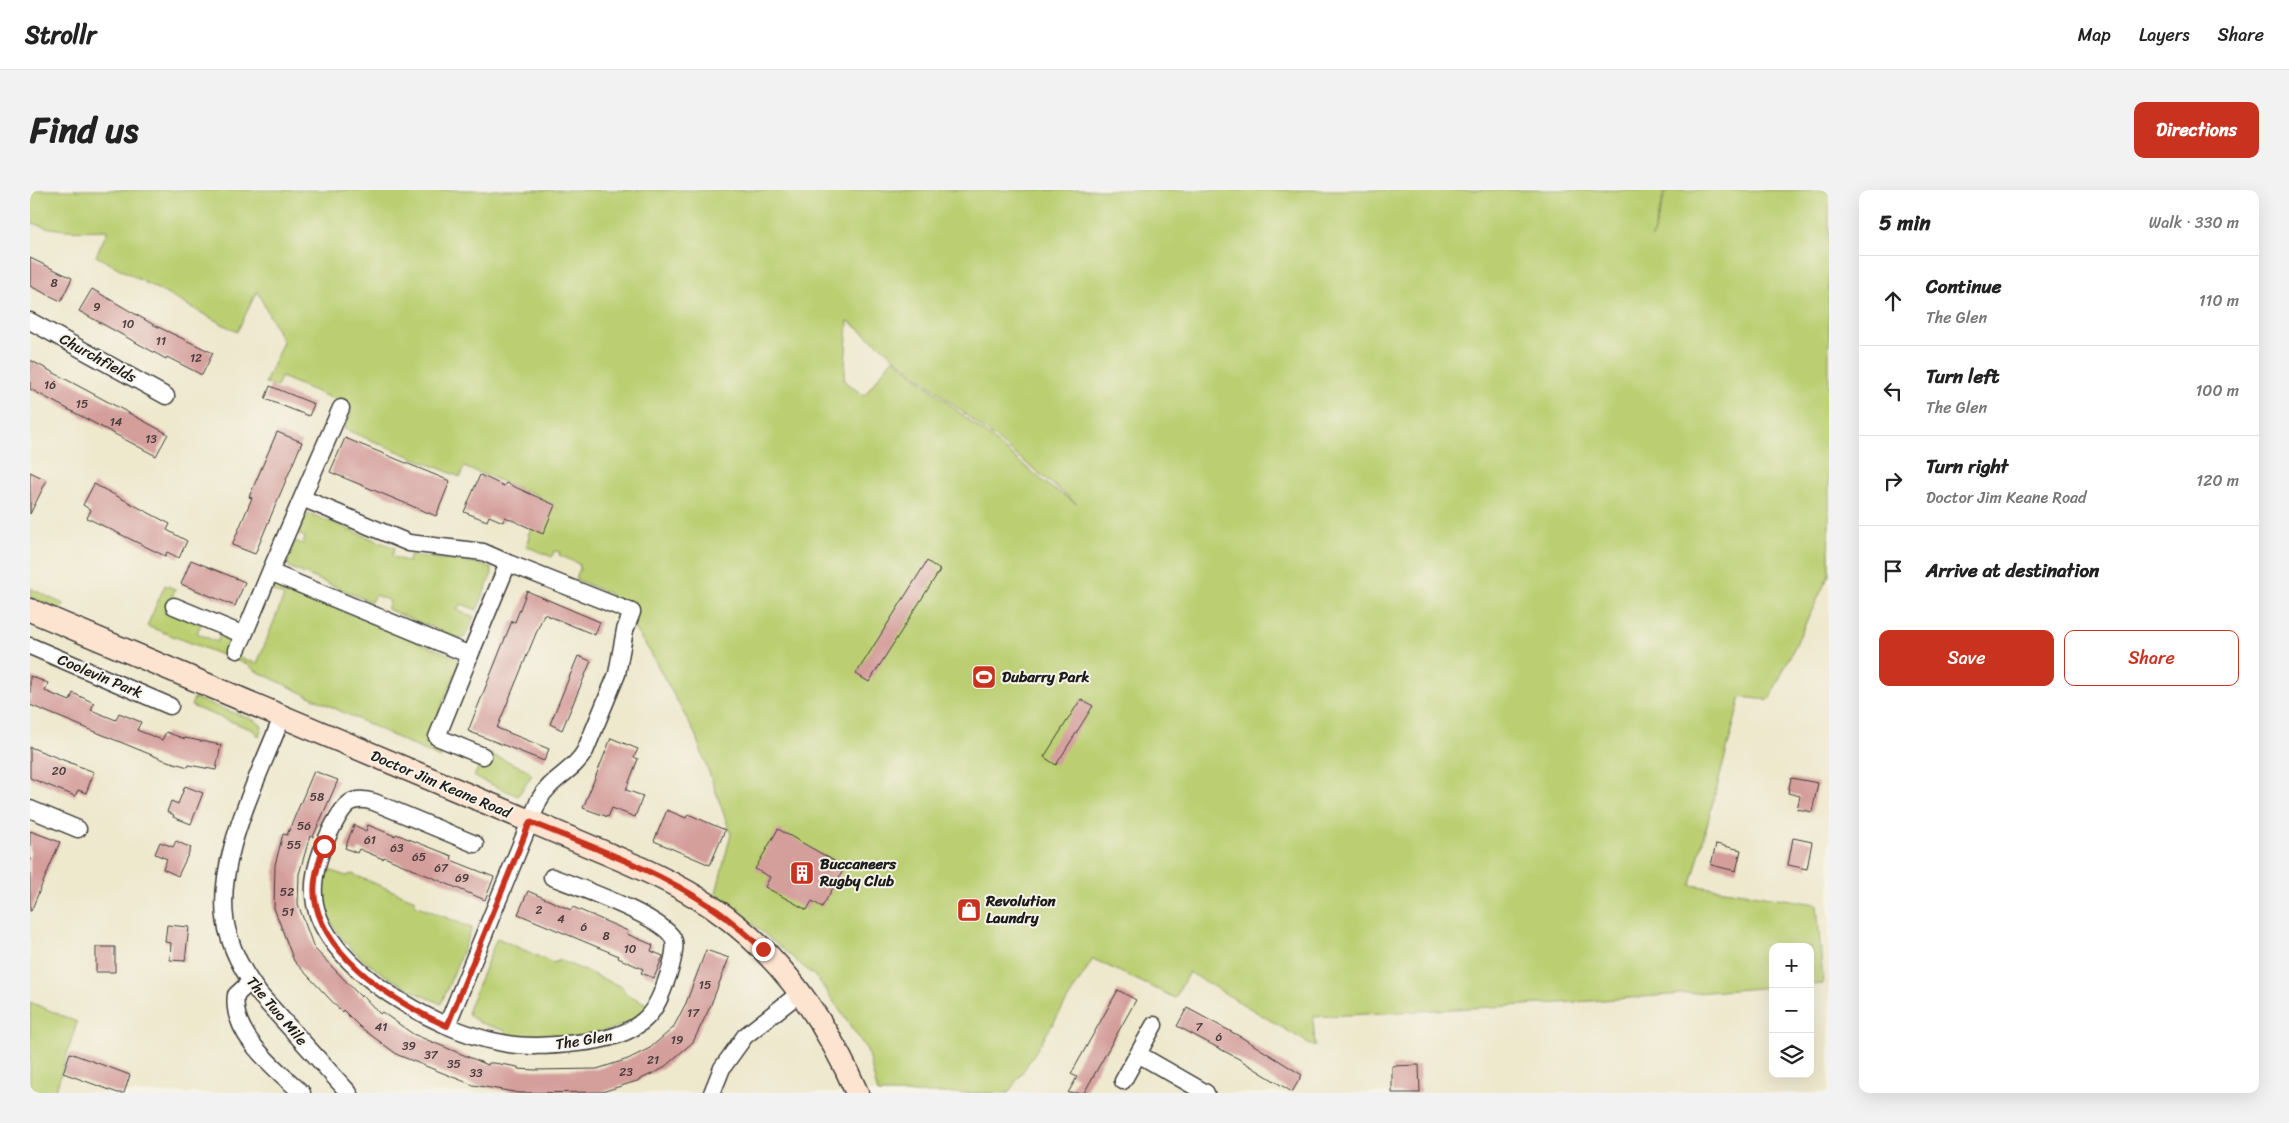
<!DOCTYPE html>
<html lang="en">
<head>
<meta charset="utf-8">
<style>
  :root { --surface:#fff; --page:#f2f2f2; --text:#222; --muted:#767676; --line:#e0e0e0; --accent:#c8321e }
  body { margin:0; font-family:Sriracha,sans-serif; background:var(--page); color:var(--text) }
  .controls { position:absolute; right:15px; bottom:15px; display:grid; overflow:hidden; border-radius:10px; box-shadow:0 5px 20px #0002 }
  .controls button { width:45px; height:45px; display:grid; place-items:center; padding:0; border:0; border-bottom:1px solid var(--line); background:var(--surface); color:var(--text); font:25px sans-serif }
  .stop { position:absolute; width:15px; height:15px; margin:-11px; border:4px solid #c8321e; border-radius:50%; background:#fff }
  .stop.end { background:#c8321e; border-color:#fff; box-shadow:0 1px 5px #0008 }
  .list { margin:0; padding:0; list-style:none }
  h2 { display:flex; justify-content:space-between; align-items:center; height:65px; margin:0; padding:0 20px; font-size:21px }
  h2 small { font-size:16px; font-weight:400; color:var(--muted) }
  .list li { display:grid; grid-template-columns:32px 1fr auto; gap:15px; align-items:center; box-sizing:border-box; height:90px; padding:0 20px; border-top:1px solid var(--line) }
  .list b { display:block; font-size:19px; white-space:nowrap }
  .list p { margin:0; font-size:16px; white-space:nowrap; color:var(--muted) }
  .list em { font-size:16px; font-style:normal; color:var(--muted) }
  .actions { display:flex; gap:10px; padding:15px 20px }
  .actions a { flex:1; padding:11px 0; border:1px solid var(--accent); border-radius:10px; text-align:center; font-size:18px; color:var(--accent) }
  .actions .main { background:var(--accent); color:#fff }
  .icon { flex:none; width:28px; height:28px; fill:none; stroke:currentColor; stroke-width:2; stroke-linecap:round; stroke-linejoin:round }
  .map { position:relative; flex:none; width:1799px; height:903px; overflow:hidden; border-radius:10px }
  header { display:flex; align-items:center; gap:30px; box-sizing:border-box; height:70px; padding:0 25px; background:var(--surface); border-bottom:1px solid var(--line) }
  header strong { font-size:24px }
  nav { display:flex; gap:28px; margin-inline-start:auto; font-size:18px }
  .intro { display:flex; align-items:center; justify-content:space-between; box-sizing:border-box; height:120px; padding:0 30px }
  h1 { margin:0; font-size:35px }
  .button { padding:12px 22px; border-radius:10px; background:var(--accent); color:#fff; font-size:18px; font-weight:700 }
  main { display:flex; gap:30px; padding:0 30px }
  aside { flex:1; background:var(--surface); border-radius:10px; box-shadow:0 5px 20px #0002 }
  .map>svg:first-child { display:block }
</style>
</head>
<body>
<header>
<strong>Strollr</strong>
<nav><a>Map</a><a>Layers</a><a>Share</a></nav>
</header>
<div class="intro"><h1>Find us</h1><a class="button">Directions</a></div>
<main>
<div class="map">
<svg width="1799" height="903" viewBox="0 0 1799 903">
  <rect width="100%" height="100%" fill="#f7f3e8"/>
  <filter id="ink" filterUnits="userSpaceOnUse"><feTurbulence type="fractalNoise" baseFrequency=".02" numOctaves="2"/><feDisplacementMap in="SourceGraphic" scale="10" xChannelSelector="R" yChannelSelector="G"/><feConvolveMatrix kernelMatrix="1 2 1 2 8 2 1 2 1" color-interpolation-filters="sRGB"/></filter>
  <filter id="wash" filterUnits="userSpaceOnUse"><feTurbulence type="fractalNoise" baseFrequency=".0096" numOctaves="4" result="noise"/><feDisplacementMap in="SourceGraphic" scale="20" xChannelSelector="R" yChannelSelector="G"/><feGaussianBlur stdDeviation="1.12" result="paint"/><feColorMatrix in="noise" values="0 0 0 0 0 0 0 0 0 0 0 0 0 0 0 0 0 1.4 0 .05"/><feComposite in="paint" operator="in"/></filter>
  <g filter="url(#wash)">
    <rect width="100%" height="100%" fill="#eee8cd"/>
    <path fill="#bbcf72" stroke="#6c7647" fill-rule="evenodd" d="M0,0H1635L1622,48L1637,0H1799V385L1739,510L1711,507L1661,695L1787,714L1793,794L1780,795V757H1743V797L1547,812L1283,827L1285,857L1159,782L1145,808L1063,769L999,872L978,903H848L837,860L788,789L686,703L701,644L665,544L619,460L580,404L545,389L550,379L549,374L529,365L530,362L524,361L522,367L496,356L500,348L498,345L513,312L507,305L434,277L430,287L314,239L321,222L308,211L251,187L247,197L235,193L253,152L227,101L207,142L66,66L78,40C52,41 24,42 0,32ZM818,131H819L1047,314L1019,296L863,168L834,206L814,191Z
      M281,324L365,358L362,366L378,372L380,365L447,373L461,378L462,383L447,420L431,414L427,420L444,427L435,447L430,449L357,419L360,411L345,405L341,412L259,377L257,370L265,351L273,354L275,347L268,344L276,325Z
      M245,393L427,468L428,477L396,554L406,559L410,556L414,557L410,568L226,481L218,475L117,436L135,395L145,399L137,420L171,434L167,443L187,452L191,442L201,448L197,462L227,474L254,406L240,400Z
      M0,398L35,415L31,419L0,407Z
      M164,508L226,531L232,536L229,547L223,540L161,516Z
      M455,562L496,579L502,585L488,606L444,587Z
      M293,678L316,686L322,684L385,710V715L442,738L411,814C365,793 304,763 292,708C290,699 293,687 293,678Z
      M467,748L523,773L530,770L592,797L596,804L621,816C583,851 526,850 478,846L476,841L450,833L439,825L438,820Z
      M0,812L47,832L25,903H0Z"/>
    <g id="blocks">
      <path fill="#d49e9b" d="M0,68L42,88L31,111L0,96Z
        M62,99L124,135L183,163L172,185L137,167L136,169L49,121Z
        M0,170L138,244L126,266L0,199Z
        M240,196L284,214L279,226L235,209Z
        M247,242L272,252L225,364L202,355L222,308L219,307Z
        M315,248L420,291L406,326L300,282Z
        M0,282L17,290L0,324Z
        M450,285L474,296L476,293L525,315L513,344L475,327L473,332L459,326L457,331L434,322Z
        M64,294L140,334L137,340L157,351L149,368L137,362L135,366L57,328L61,320L53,315Z
        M161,370L215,392L205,416L151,394Z
        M897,371L910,380L839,492L826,484Z
        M497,401L570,432L565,445L514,424L467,538L519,559L514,571L438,541L482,431L485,432Z
        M548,466L561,471L532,540L520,534Z
        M0,486L18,493L15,501L40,511L43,503L64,513L61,520L86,530L89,523L111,532L107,540L132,550L136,542L155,549V548L191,555L186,580L159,575L158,577L134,570L0,515Z
        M1051,509L1063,516L1026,575L1014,567Z
        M581,548L608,559L604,567L608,569L596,600L613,606L605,627L582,618L578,627L553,618Z
        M0,557L64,582L56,603L48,600L45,606L0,588Z
        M284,581L308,590L283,647L280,646L269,684L268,714L284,758L331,807L332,805L350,824L352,822L383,844L458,875L459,873H464L488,877V879L505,880L567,879L598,869L620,858L643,838L656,813L676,760L699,768L680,817L663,852L632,879L607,891L572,902L490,903L443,895L368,865L330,837L313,820L312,822L264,771L244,718L245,675L253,644L257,645Z
        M1761,588L1788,593L1782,622L1767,619L1770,606L1758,603Z
        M155,596L173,603L161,634L143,627L144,625L137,622L141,611L148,614Z
        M637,620L656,628L658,624L695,640L680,675L624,651Z
        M324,635L336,641L338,635L365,646L366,644L422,666L421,670L464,687L455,710L354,667L353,669L329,659L327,663L315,658Z
        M748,639L815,677L792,717L782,711L777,720L735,697L740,687L725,679Z
        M0,641L30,652L1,721H0Z
        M1763,648L1782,652L1777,679L1758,675Z
        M146,651L161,658L148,686L133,679L137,669L125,664L130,652L143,657Z
        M1686,654L1711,660L1706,681L1681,675Z
        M498,701L541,720L543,717L598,741L597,744L623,755L621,761L633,766L624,788L611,783L613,779L588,768L589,766L488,724Z
        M137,735L159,737L155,771L140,770L141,753L135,752Z
        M66,757H85V782H66Z
        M1088,800L1106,810L1054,903H1038L1047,887L1041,884Z
        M1157,818L1211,847L1272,885L1262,902L1209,869L1147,836Z
        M40,863L100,885L94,903H88L33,883Z
        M1389,875L1390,903H1362V876Z"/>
    </g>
  </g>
  <g filter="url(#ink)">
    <use href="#blocks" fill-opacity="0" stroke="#3c3b37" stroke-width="1"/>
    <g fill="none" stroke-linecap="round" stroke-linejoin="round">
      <defs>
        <path id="street" d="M0,131L136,206
          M272,308L311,218
          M144,416L214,445L240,382
          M0,456L140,516
          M207,460L214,445
          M440,465L407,547L453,566
          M252,527C229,587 178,682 199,746C205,768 218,789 231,806L319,903
          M0,619L48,639
          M445,654L344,612C321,605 314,615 304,634C291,658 280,687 285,714C298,780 408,841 468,852C494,858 521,856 547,853C569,851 597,846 614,830C628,818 634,797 640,780C642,772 646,760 644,751C639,729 545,696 522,687
          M220,792L206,805C200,844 247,880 272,903
          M417,835L509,610C520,589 544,581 555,561L587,484L595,440L602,422L478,373L440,465L240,382L272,308L379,353L453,362L478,373
          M1108,864L1176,903
          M1093,891L1124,835
          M682,903L692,878L715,846L771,802"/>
        <path id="secondary" d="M0,420L571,661C609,677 648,694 682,717C749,763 795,829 827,903"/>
      </defs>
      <use href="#street" stroke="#3c3b37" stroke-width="19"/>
      <use href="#secondary" stroke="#3c3b37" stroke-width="25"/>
      <use href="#street" stroke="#fff" stroke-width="16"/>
      <use href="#secondary" stroke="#fde4d0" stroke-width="22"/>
    </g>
  </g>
  <g fill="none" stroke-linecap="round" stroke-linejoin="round" filter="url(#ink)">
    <path stroke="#c8321e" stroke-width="6" d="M294,656C288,674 281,695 286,715C299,771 368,814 417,836L500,632C562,657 628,680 683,718C701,730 717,745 733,759"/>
  </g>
  <defs>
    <symbol id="stadium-square" viewBox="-11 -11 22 22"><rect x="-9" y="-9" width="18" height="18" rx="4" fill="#c8321e" stroke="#f7f3e8"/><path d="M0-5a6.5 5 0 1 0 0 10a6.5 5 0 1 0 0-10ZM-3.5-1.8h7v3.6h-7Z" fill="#fff"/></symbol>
    <symbol id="building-square" viewBox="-11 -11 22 22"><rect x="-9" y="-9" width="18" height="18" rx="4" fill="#c8321e" stroke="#f7f3e8"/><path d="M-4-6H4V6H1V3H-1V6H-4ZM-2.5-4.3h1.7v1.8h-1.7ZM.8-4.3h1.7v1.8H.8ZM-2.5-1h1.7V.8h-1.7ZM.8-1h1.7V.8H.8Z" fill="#fff"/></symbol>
    <symbol id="shop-square" viewBox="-11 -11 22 22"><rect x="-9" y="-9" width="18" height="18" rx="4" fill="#c8321e" stroke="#f7f3e8"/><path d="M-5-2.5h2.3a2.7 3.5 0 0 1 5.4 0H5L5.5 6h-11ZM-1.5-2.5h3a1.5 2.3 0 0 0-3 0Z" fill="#fff"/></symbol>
  </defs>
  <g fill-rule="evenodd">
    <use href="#stadium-square" x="940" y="473" width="28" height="28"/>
    <use href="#building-square" x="758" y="669" width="28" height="28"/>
    <use href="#shop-square" x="925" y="706" width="28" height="28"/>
  </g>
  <g text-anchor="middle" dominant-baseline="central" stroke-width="4" stroke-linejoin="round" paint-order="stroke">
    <g font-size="12" fill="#4a3c3c">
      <text x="24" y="93">8</text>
      <text x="67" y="117">9</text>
      <text x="98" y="134">10</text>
      <text x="131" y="151">11</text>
      <text x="166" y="168">12</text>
      <text x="20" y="195">16</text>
      <text x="52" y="214">15</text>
      <text x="86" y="232">14</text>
      <text x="121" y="249">13</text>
      <text x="29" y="581">20</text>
      <text x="287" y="607">58</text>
      <text x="274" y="636">56</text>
      <text x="340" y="650">61</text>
      <text x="264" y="655">55</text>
      <text x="367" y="658">63</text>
      <text x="389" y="667">65</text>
      <text x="411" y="678">67</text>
      <text x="432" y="688">69</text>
      <text x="257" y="702">52</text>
      <text x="509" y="720">2</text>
      <text x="258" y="722">51</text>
      <text x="531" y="729">4</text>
      <text x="554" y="737">6</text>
      <text x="576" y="746">8</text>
      <text x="600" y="759">10</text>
      <text x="675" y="795">15</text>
      <text x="663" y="823">17</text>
      <text x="351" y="837">41</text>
      <text x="1169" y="837">7</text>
      <text x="1189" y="847">6</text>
      <text x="647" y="850">19</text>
      <text x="379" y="856">39</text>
      <text x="401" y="865">37</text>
      <text x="623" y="870">21</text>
      <text x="424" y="874">35</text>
      <text x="596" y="882">23</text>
      <text x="446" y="883">33</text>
    </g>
    <g font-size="15" fill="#1c1c1c" stroke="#f7f3e8">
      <text transform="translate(68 168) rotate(29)">Churchfields</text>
      <text transform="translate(70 486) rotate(23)">Coolevin Park</text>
      <text transform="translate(411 594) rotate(23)">Doctor Jim Keane Road</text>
      <text transform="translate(247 821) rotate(50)">The Two Mile</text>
      <text transform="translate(554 850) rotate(-9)">The Glen</text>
    </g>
    <g font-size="15" font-weight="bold" fill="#1c1c1c" stroke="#f7f3e8" text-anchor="start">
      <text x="972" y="487">Dubarry Park</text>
      <text x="790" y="674">Buccaneers<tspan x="790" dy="17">Rugby Club</tspan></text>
      <text x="956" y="711">Revolution<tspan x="956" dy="17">Laundry</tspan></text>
    </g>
  </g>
</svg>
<div class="controls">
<button>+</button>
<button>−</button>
<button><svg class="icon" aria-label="layers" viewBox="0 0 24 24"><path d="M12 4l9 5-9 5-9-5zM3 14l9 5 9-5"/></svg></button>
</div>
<div class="stop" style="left:294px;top:656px"></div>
<div class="stop end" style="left:733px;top:759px"></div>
</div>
<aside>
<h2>5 min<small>Walk · 330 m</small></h2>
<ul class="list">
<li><svg class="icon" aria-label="ahead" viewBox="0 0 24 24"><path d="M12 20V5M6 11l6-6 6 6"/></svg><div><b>Continue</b><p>The Glen</p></div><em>110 m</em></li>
<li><svg class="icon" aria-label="left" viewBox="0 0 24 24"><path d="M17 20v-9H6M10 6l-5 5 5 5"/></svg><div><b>Turn left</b><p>The Glen</p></div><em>100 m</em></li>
<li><svg class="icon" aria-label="right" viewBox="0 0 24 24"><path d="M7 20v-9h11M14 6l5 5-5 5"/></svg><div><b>Turn right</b><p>Doctor Jim Keane Road</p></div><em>120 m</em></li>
<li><svg class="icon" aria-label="arrive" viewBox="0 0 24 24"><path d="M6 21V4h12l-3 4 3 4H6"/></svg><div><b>Arrive at destination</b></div></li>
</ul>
<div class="actions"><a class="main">Save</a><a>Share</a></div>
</aside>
</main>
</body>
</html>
